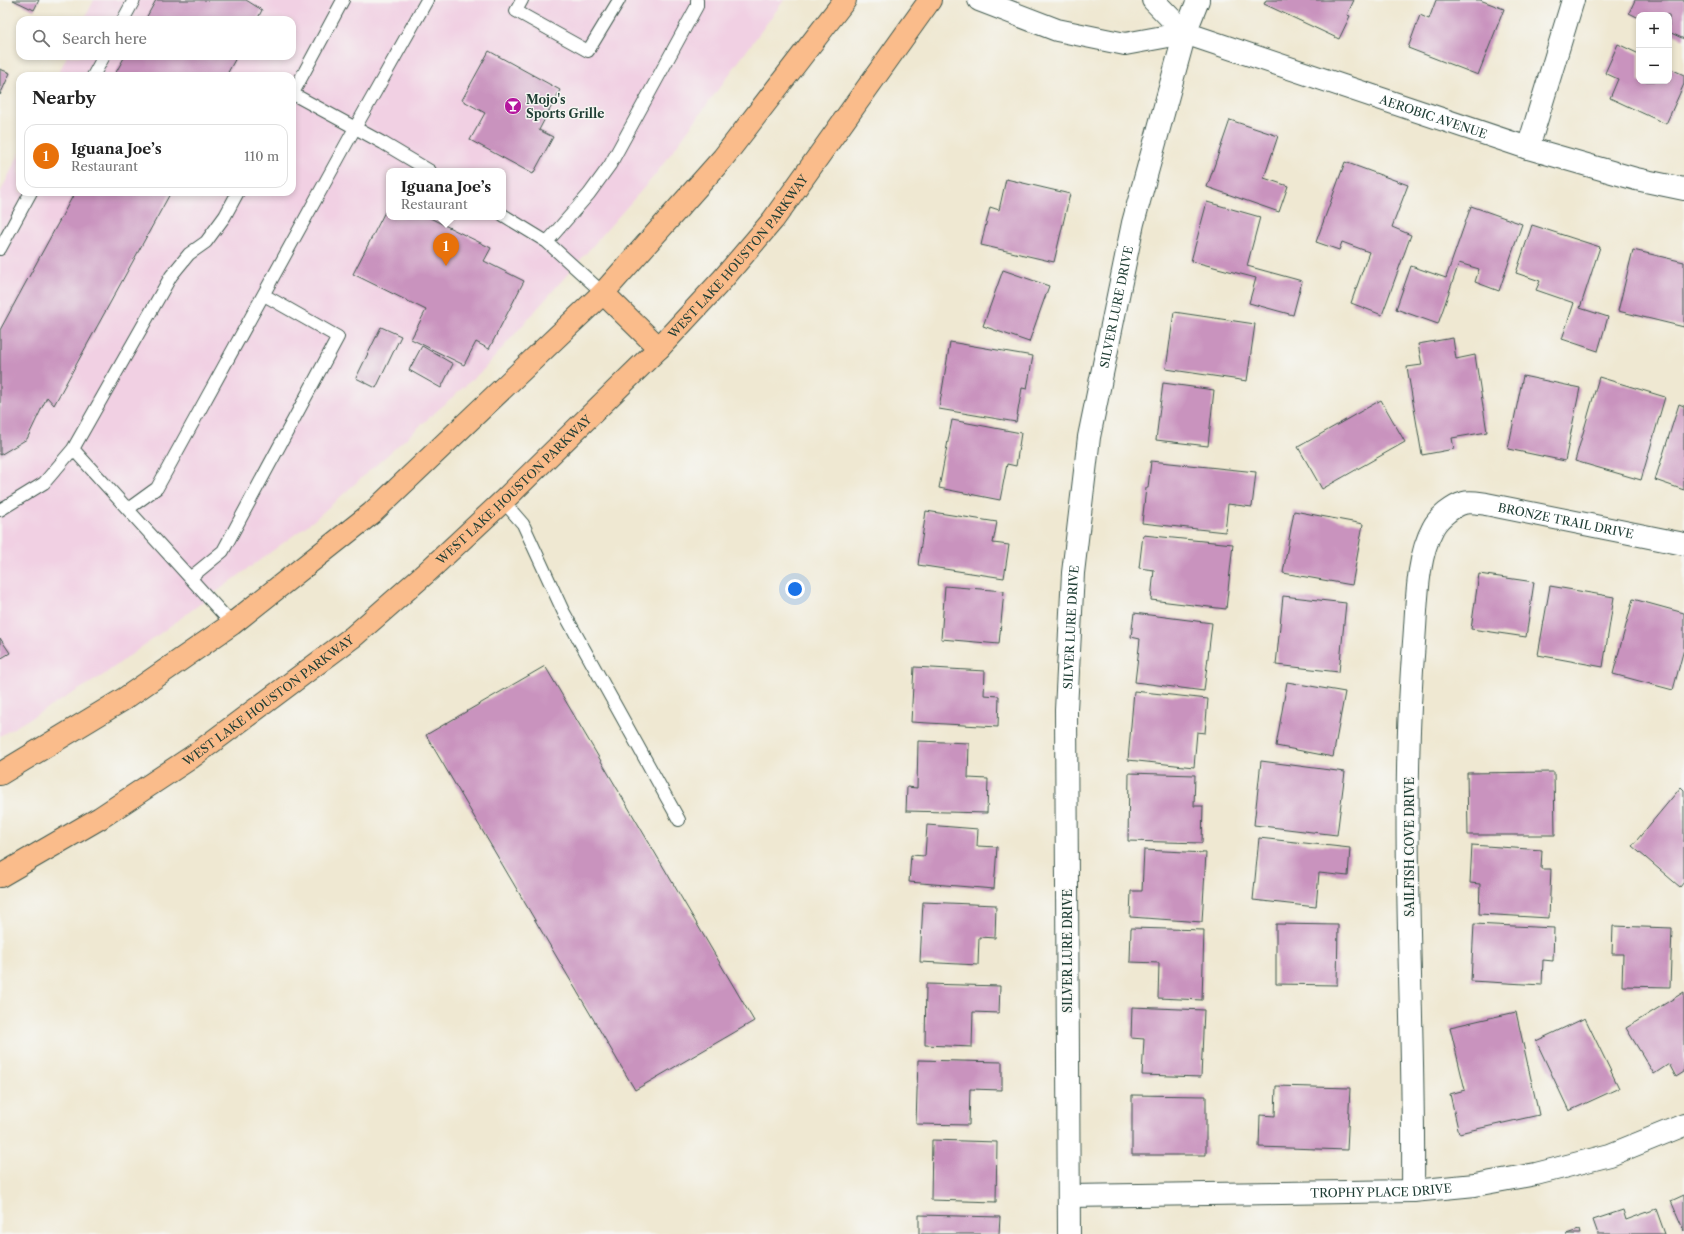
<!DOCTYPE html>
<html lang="en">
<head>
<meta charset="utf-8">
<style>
  :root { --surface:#fff; --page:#f2f2f2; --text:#222; --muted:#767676; --line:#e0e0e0; --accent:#2563eb }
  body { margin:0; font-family:"Libre Caslon Text",serif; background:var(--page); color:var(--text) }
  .controls { position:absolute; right:12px; top:12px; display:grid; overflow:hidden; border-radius:8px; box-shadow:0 2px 6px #0003 }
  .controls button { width:36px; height:36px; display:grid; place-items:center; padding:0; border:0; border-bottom:1px solid var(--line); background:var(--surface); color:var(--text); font:20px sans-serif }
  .you { position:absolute; left:795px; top:589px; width:14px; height:14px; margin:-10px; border:3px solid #fff; border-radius:50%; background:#1a73e8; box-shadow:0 0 0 6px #1a73e833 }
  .badge { display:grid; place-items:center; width:26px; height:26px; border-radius:50%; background:var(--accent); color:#fff; font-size:13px; font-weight:700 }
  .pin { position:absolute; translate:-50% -33px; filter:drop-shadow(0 1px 2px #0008) }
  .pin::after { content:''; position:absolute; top:21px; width:14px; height:12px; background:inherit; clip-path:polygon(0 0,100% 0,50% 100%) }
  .popup { position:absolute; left:386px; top:168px; width:120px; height:52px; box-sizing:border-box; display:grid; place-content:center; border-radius:8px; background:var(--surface); filter:drop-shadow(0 1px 3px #0005); font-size:13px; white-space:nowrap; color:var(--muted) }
  .popup b { font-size:15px; color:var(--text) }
  .popup::after { content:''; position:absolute; left:50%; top:100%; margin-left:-8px; border:8px solid transparent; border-top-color:var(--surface) }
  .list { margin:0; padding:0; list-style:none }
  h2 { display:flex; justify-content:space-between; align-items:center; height:52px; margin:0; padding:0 16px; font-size:17px }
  h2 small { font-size:13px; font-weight:400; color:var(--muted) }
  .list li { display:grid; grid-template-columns:26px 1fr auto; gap:12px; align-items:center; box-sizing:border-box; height:64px; margin:0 8px 8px; padding:0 8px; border:1px solid var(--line); border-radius:12px }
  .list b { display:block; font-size:15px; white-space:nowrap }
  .list p { margin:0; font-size:13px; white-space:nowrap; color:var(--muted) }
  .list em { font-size:13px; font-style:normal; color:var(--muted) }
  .icon { flex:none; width:22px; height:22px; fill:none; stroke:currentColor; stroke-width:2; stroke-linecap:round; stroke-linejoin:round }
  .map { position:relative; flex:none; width:1684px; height:1234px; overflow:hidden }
  .search { position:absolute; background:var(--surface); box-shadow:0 2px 6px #0003; left:16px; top:16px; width:280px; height:44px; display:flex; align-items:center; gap:10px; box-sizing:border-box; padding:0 14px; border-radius:12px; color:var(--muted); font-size:15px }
  .panel { position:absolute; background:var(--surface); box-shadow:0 2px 6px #0003; left:16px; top:72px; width:280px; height:124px; border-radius:12px }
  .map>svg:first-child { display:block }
</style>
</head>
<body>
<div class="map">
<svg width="1684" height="1234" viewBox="0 0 1684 1234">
  <rect width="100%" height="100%" fill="#f6f6f2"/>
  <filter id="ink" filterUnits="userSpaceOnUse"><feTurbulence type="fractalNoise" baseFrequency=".025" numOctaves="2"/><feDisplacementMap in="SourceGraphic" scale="8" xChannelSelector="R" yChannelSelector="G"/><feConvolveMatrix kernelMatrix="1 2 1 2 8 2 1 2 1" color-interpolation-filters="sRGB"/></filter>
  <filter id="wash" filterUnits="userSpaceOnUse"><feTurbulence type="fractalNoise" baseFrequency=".012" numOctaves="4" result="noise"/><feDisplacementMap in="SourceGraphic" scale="16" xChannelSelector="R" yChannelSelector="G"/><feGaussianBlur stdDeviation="0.9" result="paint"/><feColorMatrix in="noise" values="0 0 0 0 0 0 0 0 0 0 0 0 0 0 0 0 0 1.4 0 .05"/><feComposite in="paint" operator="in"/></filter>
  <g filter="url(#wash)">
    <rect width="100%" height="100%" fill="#efe8d2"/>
    <path fill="#f1d0e3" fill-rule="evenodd" d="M94,0H784L655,175L484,369L313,521L102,676L0,736V193L20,152V192H292V76H57L67,56H292V20H84ZM389,171H503V217H389Z"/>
    <g id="blocks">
      <path fill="#c993be" d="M13,0H39L34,10Z
        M156,0H246L262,10L257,20H145Z
        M1266,0H1354L1347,15L1350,16L1339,39L1264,4Z
        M1436,0H1480L1504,9L1478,75L1408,48L1420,15L1429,19Z
        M1635,0H1684V39L1669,32V15H1639V18L1629,13Z
        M1618,44L1639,54V81H1669V68L1684,75V84L1666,124L1610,98L1618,79L1605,73Z
        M489,51L560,90L539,130L553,137L533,174L470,140L485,113L462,100Z
        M125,56H237L226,76H114Z
        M0,69L10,73L0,95Z
        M1230,120L1278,136L1264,178L1288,186L1279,212L1207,187Z
        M1345,162L1408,185L1392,227L1411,235L1382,315L1351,303L1369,252L1342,242L1339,250L1316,242Z
        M1006,179L1070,194L1054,262L981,245L990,207L999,210Z
        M75,192H171L54,405L47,397L27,439L0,455V330Z
        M1207,202L1260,217L1247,266L1302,281L1293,315L1249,303L1256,278L1191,261Z
        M389,204V217H428L491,248L484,261L524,281L489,349L476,342L464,365L411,339L426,310L353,274Z
        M1471,206L1522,224L1499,291L1475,282L1479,269L1459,263L1438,324L1396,309L1411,266L1446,278Z
        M1532,225L1600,247L1580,308L1608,317L1598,351L1562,339L1574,303L1536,290L1540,281L1516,273Z
        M1633,250L1684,262V327L1618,311Z
        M1003,270L1049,286L1029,342L983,326Z
        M1174,312L1255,324L1247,381L1166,369Z
        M381,327L401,336L376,388L356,378Z
        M1453,338L1456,359L1475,355L1487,432L1452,438L1454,449L1422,455L1407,367L1422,365L1418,344Z
        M950,342L1033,356L1027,389L1022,388L1016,422L939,409Z
        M422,346L453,364L441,388L409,370Z
        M1523,376L1580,388L1565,461L1508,449Z
        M1599,377L1665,397L1641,480L1575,461Z
        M1163,383L1214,390L1208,446L1156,440Z
        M1381,400L1405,442L1322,489L1298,447Z
        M1679,404L1684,406V490L1655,480Z
        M952,420L1021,433L1016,466L1007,464L1000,500L939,488Z
        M1151,461L1256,472L1252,507L1228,504L1225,532L1142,523L1146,488H1148Z
        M926,511L997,522L993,543L1009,545L1004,578L918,565Z
        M1294,511L1363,524L1352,585L1283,573Z
        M1143,535L1233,544L1226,609L1151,600L1154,570L1139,568Z
        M1479,574L1534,582L1526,637L1471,629Z
        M945,586L1004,591L999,644L941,639Z
        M1550,586L1614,597L1603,667L1538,655Z
        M1283,596L1346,603L1339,672L1276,665Z
        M1633,599L1684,613V649L1673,690L1613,674Z
        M1134,613L1212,623L1204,691L1135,682L1140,639L1131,637Z
        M0,638L10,653L0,659Z
        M545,666L754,1021L635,1090L426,735Z
        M914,667L985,671L984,695L999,696L998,727L911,722Z
        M1287,682L1345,692L1333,757L1276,746Z
        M1134,691L1208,699L1205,733L1197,732L1194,767L1128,760Z
        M918,741L969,743L968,778L988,779L987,813L906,811L907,787L917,788Z
        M1261,761L1345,772L1337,835L1254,825Z
        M1554,772L1555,835H1468L1467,773Z
        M1129,773L1195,775L1194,806H1203L1202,843L1128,841Z
        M1681,787L1684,790V882L1680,887L1632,846Z
        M927,825L978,829L977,846L997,847L994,889L909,882L911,855L925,856Z
        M1259,838L1350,848L1348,876L1319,873L1316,907L1253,900Z
        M1472,845L1542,850L1541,869H1551L1549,918L1479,914L1480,884L1470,883Z
        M1144,850L1206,853L1202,922L1130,917L1131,891H1142Z
        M923,902L996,905L995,938L979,937L978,965L920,962Z
        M1276,924L1338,925L1337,985L1276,984Z
        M1474,924L1554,928L1553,961L1543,960L1542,985L1471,981Z
        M1613,926L1672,928L1670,987L1622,986L1623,954H1612Z
        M1131,928L1204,930L1202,1000L1158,998L1159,963L1130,962Z
        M926,984L1000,986L999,1013L973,1012L972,1047L925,1045Z
        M1684,992V1072L1676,1077L1669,1064L1654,1074L1626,1028Z
        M1132,1007L1204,1010L1201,1077L1142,1075L1144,1039L1131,1038Z
        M1516,1012L1539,1115L1459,1133L1450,1094L1465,1090L1450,1027Z
        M1585,1018L1619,1088L1569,1111L1536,1041Z
        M918,1060L1002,1062V1090L970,1089L969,1125L916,1124Z
        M1276,1086L1350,1088L1347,1150L1259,1147L1260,1115L1275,1116Z
        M1132,1095L1206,1096V1155H1132Z
        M932,1140L997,1142L996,1202L931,1200Z
        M1684,1195V1231L1671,1201Z
        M1656,1209L1665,1234H1598L1593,1220L1623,1210L1626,1220Z
        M919,1215L1000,1217L999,1234H919Z
        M1579,1230L1580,1234H1566Z"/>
    </g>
  </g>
  <g filter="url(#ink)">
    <use href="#blocks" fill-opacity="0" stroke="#3e574c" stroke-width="1"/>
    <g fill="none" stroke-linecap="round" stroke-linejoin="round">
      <defs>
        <path id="lane" d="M522,0L516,11L588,51L619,0
          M123,20L134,0
          M93,76L104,56
          M293,94L383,143L430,171
          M292,95L343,0
          M503,215L547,242L603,293
          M547,242L589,194L610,165L697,6V0
          M0,249L31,192
          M73,449L232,624
          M503,501L523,524L563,611L679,820
          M128,509L157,488L355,128L427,0
          M0,510L44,483L73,449L171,276L189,254L206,242L225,216L238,192
          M190,578L223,551L338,337L264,295"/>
        <g id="street">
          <path d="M979,0L1057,30L1125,44L1185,33"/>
          <path id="s1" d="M1153,0L1185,33L1528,148L1636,179L1684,189"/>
          <path d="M1528,148L1573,0"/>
          <path id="s2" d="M1413,1191C1415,1008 1399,825 1414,642C1417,607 1416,559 1433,528C1438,518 1453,506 1464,503C1470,501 1479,503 1486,504L1684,544"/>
          <path id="s3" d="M1069,1196L1413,1191L1475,1185L1536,1174L1610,1155L1684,1125"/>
          <path id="s4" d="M1069,1234L1066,710L1073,573L1089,437L1133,223L1185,33L1198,0"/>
        </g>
        <g id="primary">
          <path d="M603,293L659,348"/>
          <path d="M0,774L124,699L232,624L372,513L603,293L723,158L845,0"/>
          <path id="s5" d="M0,876L100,818L192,757L354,636L427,572L503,501L659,348L722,280L773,220L930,0"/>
        </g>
      </defs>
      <use href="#lane" stroke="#3e574c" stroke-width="14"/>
      <use href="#street" stroke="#3e574c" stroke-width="24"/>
      <use href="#primary" stroke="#3e574c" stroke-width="24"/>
      <use href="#lane" stroke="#fff" stroke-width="12"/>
      <use href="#street" stroke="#fff" stroke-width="22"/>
      <use href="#primary" stroke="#fabc8b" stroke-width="22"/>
    </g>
  </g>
  <defs>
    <symbol id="bar-disc" viewBox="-11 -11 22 22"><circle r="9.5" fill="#b5179e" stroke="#f6f6f2"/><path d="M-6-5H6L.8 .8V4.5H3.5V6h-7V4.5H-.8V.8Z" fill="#fff"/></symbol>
  </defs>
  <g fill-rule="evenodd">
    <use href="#bar-disc" x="503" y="96" width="20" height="20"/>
  </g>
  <g text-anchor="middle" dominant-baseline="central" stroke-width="3" stroke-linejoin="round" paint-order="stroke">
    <g font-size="12" font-weight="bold" fill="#1f3d34" stroke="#f6f6f2" text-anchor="start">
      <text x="526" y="99">Mojo's<tspan x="526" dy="14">Sports Grille</tspan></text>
    </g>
    <g font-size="12" fill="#1f3d34" stroke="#f6f6f2">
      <text stroke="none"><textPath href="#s1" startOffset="308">AEROBIC AVENUE</textPath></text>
      <text stroke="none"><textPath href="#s5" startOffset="969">WEST LAKE HOUSTON PARKWAY</textPath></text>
      <text stroke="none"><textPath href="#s4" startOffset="931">SILVER LURE DRIVE</textPath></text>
      <text stroke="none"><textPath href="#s5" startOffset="645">WEST LAKE HOUSTON PARKWAY</textPath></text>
      <text stroke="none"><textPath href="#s2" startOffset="810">BRONZE TRAIL DRIVE</textPath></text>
      <text stroke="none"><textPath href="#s4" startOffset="607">SILVER LURE DRIVE</textPath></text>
      <text stroke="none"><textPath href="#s5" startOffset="321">WEST LAKE HOUSTON PARKWAY</textPath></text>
      <text transform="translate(1409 847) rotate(-90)">SAILFISH COVE DRIVE</text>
      <text transform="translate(1067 951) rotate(-90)">SILVER LURE DRIVE</text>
      <text stroke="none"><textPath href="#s3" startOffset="312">TROPHY PLACE DRIVE</textPath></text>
    </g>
  </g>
</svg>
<div class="controls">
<button>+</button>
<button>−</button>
</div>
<div class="you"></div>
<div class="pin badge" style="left:446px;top:266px;background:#e8710a">1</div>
<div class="popup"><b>Iguana Joe’s</b>Restaurant</div>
<div class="search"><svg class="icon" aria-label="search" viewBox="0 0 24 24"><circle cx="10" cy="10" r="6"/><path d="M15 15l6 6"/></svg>Search here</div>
<section class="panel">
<h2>Nearby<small></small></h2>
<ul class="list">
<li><span class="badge" style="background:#e8710a">1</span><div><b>Iguana Joe’s</b><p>Restaurant</p></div><em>110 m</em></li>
</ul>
</section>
</div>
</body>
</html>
